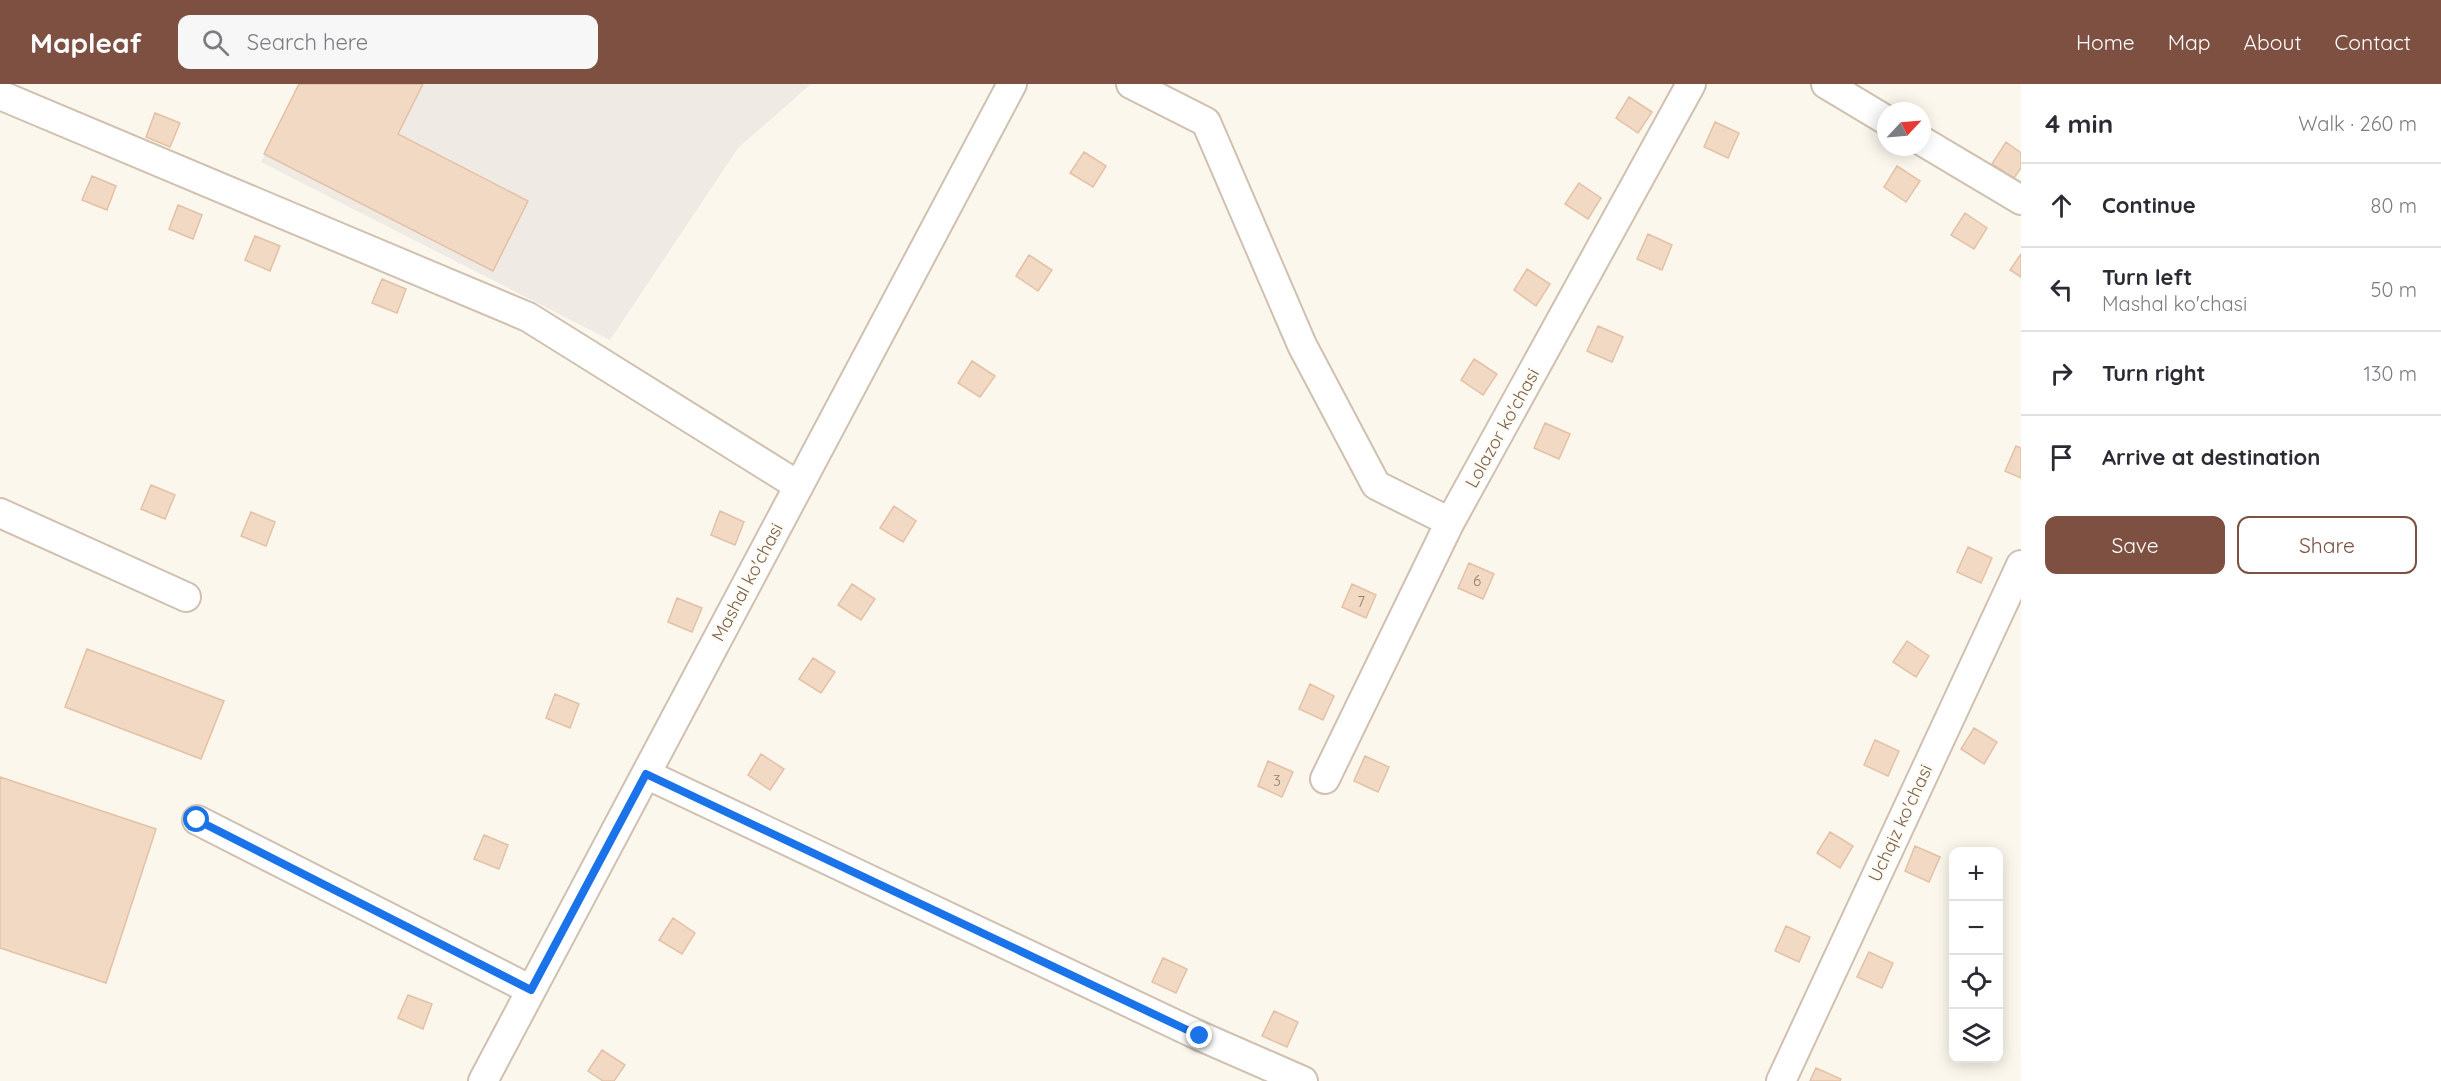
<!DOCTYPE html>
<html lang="en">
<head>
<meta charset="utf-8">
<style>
  :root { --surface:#fff; --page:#f7f7f7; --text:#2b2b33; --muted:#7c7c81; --line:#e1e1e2; --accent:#7e5042 }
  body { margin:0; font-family:Quicksand,sans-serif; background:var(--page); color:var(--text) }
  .controls { position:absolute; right:18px; bottom:18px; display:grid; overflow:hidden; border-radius:12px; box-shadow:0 3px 15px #0003 }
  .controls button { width:54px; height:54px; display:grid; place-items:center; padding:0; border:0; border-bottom:2px solid var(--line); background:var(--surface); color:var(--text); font:30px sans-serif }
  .compass { position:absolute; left:1877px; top:18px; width:54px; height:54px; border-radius:50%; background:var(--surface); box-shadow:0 3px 15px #0003; rotate:64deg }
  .stop { position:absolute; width:18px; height:18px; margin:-14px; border:4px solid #1a73e8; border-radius:50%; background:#fff }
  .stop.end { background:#1a73e8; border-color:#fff; box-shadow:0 2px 6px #0008 }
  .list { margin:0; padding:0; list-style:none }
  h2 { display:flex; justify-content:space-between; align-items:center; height:78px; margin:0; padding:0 24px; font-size:26px }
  h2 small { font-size:20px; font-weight:400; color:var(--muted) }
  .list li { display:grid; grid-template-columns:39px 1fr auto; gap:18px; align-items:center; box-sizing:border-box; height:84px; padding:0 24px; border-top:2px solid var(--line) }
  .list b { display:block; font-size:22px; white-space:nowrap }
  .list p { margin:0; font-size:20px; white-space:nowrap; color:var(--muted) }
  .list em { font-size:20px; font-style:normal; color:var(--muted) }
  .actions { display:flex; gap:12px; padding:18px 24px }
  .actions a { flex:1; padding:14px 0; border:2px solid var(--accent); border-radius:12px; text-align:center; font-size:21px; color:var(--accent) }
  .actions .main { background:var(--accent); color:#fff }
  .icon { flex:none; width:33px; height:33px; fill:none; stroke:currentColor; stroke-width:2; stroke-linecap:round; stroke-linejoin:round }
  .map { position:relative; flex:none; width:2021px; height:997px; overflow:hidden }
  header { display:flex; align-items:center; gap:36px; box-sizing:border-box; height:84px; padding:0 30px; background:var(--accent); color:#fff }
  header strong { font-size:28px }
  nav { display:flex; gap:33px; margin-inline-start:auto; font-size:21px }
  .search { width:420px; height:54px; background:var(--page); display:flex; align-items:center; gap:15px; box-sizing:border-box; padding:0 21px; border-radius:12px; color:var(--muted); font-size:22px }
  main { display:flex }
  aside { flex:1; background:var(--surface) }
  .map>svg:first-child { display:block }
</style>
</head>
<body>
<header>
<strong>Mapleaf</strong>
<div class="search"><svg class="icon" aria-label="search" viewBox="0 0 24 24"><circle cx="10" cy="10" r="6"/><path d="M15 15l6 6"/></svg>Search here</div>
<nav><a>Home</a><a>Map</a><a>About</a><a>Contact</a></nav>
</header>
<main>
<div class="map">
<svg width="2021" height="997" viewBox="0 0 2021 997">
  <rect width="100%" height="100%" fill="#fcf7ec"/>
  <path fill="#efeae4" d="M299,0H811L738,64L610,256L261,78Z"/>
  <path fill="#f2d9c4" stroke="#e4c1a5" stroke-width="1.5" d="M299,0H423L398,50L528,117L493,187L264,70Z
    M1629,13L1652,28L1638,49L1616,34Z
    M155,29L180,39L170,63L146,53Z
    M1715,38L1739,49L1728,74L1704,63Z
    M2006,58L2021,69V84L2014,94L1992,80Z
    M1084,68L1106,82L1093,103L1070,89Z
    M1897,82L1920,97L1906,118L1884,103Z
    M92,92L116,102L107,126L82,116Z
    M1579,99L1601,114L1588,135L1565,120Z
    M178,121L202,131L193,155L169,145Z
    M1965,129L1987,144L1974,165L1951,151Z
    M1648,150L1672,161L1662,186L1637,175Z
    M255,152L280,162L270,187L245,176Z
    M2021,170V193L2010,186Z
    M1029,171L1052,186L1038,207L1016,192Z
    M1527,185L1550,200L1536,222L1514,206Z
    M382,195L406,205L397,229L372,219Z
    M1598,242L1623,253L1612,278L1587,267Z
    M1474,275L1497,290L1483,311L1461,296Z
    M972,277L995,292L980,313L958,299Z
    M1545,339L1570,350L1559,375L1534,364Z
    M2016,362L2021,364V394L2005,387Z
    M151,401L175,411L165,435L141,425Z
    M894,422L916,437L903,458L880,444Z
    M720,427L744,438L735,461L711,451Z
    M251,428L275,438L266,462L241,452Z
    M1968,463L1992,474L1981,499L1957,488Z
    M1469,479L1494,490L1483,515L1458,504Z
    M852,500L875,515L861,536L838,521Z
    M1352,500L1376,511L1366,534L1342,523Z
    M677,514L702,524L692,548L668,538Z
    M1907,557L1929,572L1916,593L1893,578Z
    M87,565L224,617L201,675L65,623Z
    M813,574L835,588L821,609L799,595Z
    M1310,600L1334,612L1323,636L1299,625Z
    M555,610L579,620L570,644L546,634Z
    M1974,644L1997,658L1984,680L1961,665Z
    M1875,656L1899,667L1888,692L1864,681Z
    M761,670L784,685L770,706L748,691Z
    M1365,672L1389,683L1378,708L1354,697Z
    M1268,677L1293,688L1282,713L1258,702Z
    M0,693L156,745L106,899L0,864Z
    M1830,748L1853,762L1840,784L1817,769Z
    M484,751L508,761L499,785L474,775Z
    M1915,762L1940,773L1929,798L1905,787Z
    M673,834L695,849L682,870L659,856Z
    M1786,842L1810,853L1799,878L1775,867Z
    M1869,868L1893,879L1882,904L1857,893Z
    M1163,874L1187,885L1176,909L1152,898Z
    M408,911L432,920L423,945L398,934Z
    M1274,927L1298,938L1287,963L1262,952Z
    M602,966L625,981L614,997H603L588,987Z
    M1816,984L1841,995L1840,997H1810Z"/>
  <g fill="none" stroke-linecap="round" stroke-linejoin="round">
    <defs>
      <path id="street" d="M1131,0L1206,38L1302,261L1376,401L1450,438
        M1826,0L1886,36
        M0,11L528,233L799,402
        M1922,57L2021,116
        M0,429L186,513
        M646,690L1200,952L1303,997
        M1325,695L1450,438L1691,0
        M197,736L531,906
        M483,997L1012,0
        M1781,997L2021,481"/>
    </defs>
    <use href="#street" stroke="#d0c0b1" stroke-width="32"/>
    <use href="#street" stroke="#fff" stroke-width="28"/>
  </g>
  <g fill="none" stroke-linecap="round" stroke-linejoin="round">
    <path stroke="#1a73e8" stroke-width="8" d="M197,736L531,906L646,690L1200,952"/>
  </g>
  <g text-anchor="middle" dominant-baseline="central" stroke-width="4.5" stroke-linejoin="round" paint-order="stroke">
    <g font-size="15" fill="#977e6c">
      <text x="1477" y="496">6</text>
      <text x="1361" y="517">7</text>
      <text x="1277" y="696">3</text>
    </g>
    <g font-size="18" fill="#79604e" stroke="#fffbf3">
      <text transform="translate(1502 344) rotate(-61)">Lolazor ko'chasi</text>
      <text transform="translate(747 498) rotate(-62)">Mashal ko'chasi</text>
      <text transform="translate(1900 739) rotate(-65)">Uchqiz ko'chasi</text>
    </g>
  </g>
</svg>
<div class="controls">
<button>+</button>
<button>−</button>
<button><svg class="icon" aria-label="locate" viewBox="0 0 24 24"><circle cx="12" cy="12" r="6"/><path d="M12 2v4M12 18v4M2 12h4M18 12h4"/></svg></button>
<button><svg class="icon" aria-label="layers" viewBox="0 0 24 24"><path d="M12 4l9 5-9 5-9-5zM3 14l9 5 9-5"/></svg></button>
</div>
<svg class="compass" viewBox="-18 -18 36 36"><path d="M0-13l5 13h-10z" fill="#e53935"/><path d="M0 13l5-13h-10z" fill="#7c7c81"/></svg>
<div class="stop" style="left:197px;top:736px"></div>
<div class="stop end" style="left:1200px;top:952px"></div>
</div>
<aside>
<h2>4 min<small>Walk · 260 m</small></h2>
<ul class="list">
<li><svg class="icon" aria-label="ahead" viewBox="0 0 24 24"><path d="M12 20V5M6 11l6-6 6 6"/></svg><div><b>Continue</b></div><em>80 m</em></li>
<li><svg class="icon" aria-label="left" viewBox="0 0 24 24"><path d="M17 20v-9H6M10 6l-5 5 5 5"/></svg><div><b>Turn left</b><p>Mashal ko'chasi</p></div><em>50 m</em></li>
<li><svg class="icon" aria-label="right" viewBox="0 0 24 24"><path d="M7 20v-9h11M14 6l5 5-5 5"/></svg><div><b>Turn right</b></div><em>130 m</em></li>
<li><svg class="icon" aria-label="arrive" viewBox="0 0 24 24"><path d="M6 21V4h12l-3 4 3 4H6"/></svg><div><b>Arrive at destination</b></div></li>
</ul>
<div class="actions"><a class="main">Save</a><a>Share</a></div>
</aside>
</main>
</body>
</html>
